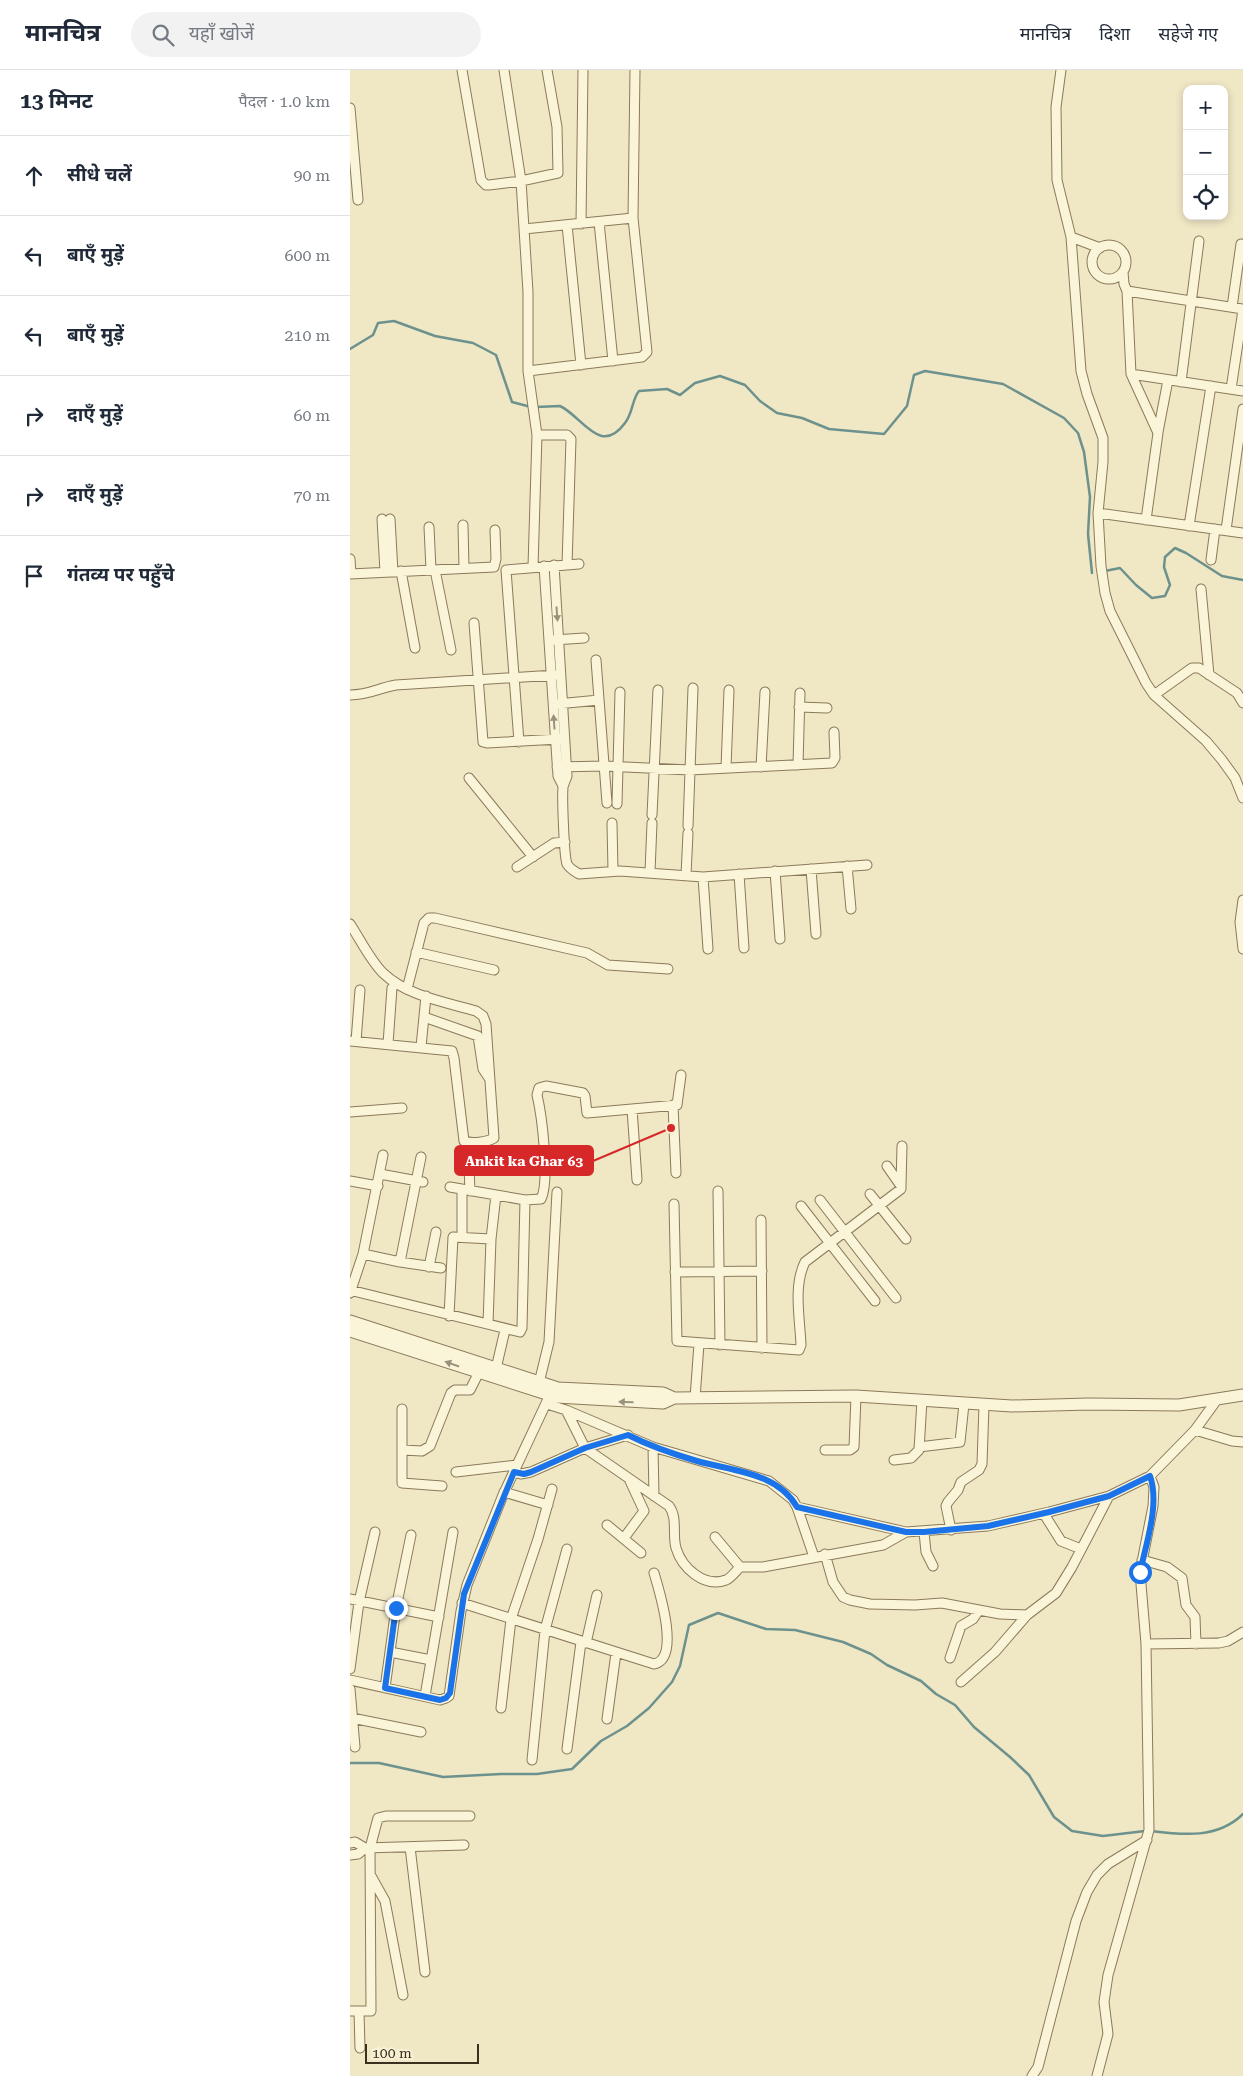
<!DOCTYPE html>
<html lang="hi">
<head>
<meta charset="utf-8">
<style>
  :root { --surface:#fff; --page:#f2f2f3; --text:#1f2937; --muted:#747a83; --line:#e0e1e3 }
  body { margin:0; font-family:"Roboto Serif","Noto Sans Devanagari",serif; background:var(--page); color:var(--text) }
  .controls { position:absolute; right:15px; top:15px; display:grid; overflow:hidden; border-radius:10px; box-shadow:0 2px 8px #0003 }
  .controls button { width:45px; height:45px; display:grid; place-items:center; padding:0; border:0; border-bottom:1px solid var(--line); background:var(--surface); color:var(--text); font:25px sans-serif }
  .scale { position:absolute; left:15px; bottom:12px; width:114px; box-sizing:border-box; padding-left:5px; border:2px solid #3b2f1e; border-top:0; font-size:14px; line-height:18px; white-space:nowrap; color:#3b2f1e; -webkit-text-stroke:4px #f7f1d5; paint-order:stroke }
  .stop { position:absolute; width:15px; height:15px; margin:-11px; border:4px solid #1a73e8; border-radius:50%; background:#fff }
  .stop.end { background:#1a73e8; border-color:#fff; box-shadow:0 1px 5px #0008 }
  .list { margin:0; padding:0; list-style:none }
  h2 { display:flex; justify-content:space-between; align-items:center; height:65px; margin:0; padding:0 20px; font-size:21px }
  h2 small { font-size:16px; font-weight:400; color:var(--muted) }
  .list li { display:grid; grid-template-columns:32px 1fr auto; gap:15px; align-items:center; box-sizing:border-box; height:80px; padding:0 20px; border-top:1px solid var(--line) }
  .list b { display:block; font-size:19px; white-space:nowrap }
  .list em { font-size:16px; font-style:normal; color:var(--muted) }
  .icon { flex:none; width:28px; height:28px; fill:none; stroke:currentColor; stroke-width:2; stroke-linecap:round; stroke-linejoin:round }
  .map { position:relative; flex:none; width:893px; height:2006px; overflow:hidden }
  header { display:flex; align-items:center; gap:30px; box-sizing:border-box; height:70px; padding:0 25px; background:var(--surface); border-bottom:1px solid var(--line) }
  header strong { font-size:24px }
  nav { display:flex; gap:28px; margin-inline-start:auto; font-size:18px }
  .search { width:350px; height:45px; background:var(--page); display:flex; align-items:center; gap:12px; box-sizing:border-box; padding:0 18px; border-radius:28px; color:var(--muted); font-size:19px }
  main { display:flex }
  aside { flex:1; background:var(--surface) }
  .map>svg:first-child { display:block }
</style>
</head>
<body>
<header>
<strong>मानचित्र</strong>
<div class="search"><svg class="icon" aria-label="search" viewBox="0 0 24 24"><circle cx="10" cy="10" r="6"/><path d="M15 15l6 6"/></svg>यहाँ खोजें</div>
<nav><a>मानचित्र</a><a>दिशा</a><a>सहेजे गए</a></nav>
</header>
<main>
<aside>
<h2>13 मिनट<small>पैदल · 1.0 km</small></h2>
<ul class="list">
<li><svg class="icon" aria-label="ahead" viewBox="0 0 24 24"><path d="M12 20V5M6 11l6-6 6 6"/></svg><div><b>सीधे चलें</b></div><em>90 m</em></li>
<li><svg class="icon" aria-label="left" viewBox="0 0 24 24"><path d="M17 20v-9H6M10 6l-5 5 5 5"/></svg><div><b>बाएँ मुड़ें</b></div><em>600 m</em></li>
<li><svg class="icon" aria-label="left" viewBox="0 0 24 24"><path d="M17 20v-9H6M10 6l-5 5 5 5"/></svg><div><b>बाएँ मुड़ें</b></div><em>210 m</em></li>
<li><svg class="icon" aria-label="right" viewBox="0 0 24 24"><path d="M7 20v-9h11M14 6l5 5-5 5"/></svg><div><b>दाएँ मुड़ें</b></div><em>60 m</em></li>
<li><svg class="icon" aria-label="right" viewBox="0 0 24 24"><path d="M7 20v-9h11M14 6l5 5-5 5"/></svg><div><b>दाएँ मुड़ें</b></div><em>70 m</em></li>
<li><svg class="icon" aria-label="arrive" viewBox="0 0 24 24"><path d="M6 21V4h12l-3 4 3 4H6"/></svg><div><b>गंतव्य पर पहुँचे</b></div></li>
</ul>
</aside>
<div class="map">
<svg width="893" height="2006" viewBox="0 0 893 2006">
  <rect width="100%" height="100%" fill="#f0e7c5"/>
  <g fill="none" stroke-linecap="round" stroke-linejoin="round">
    <path stroke="#6d928d" stroke-width="2.5" d="M0,279L23,265L28,253L44,251L85,266L123,273L146,285L162,332L181,337
      M186,337L210,336C232,346 250,387 275,353C283,343 282,329 289,321L317,319L330,325L345,313L370,306L395,315L410,331L427,343L452,348L479,359L534,364L557,336L564,305L575,301L653,314L714,348L728,363L734,382L740,427L738,464L742,503
      M755,501L770,498L786,515L802,528L815,526L820,515L814,497L815,487L825,478L836,483L872,506L893,510
      M0,1693H29L93,1707L151,1704H187L222,1699L251,1671L277,1656L299,1638L322,1612L330,1596L339,1555L368,1543L416,1559L445,1560L493,1572L521,1584L537,1595L571,1611L586,1624L605,1635L624,1657L660,1687L679,1705L704,1747L722,1761L753,1766L795,1761
      M801,1761C833,1765 868,1769 893,1744"/>
    <defs>
      <path id="minor" d="M112,0L131,110L136,115H139L171,111L208,103L207,57L197,0
        M154,0L171,111L178,222V301L187,365L183,497
        M711,0L706,37L707,110L721,167L731,301L737,324L753,368V392L748,443L751,496L755,523L760,541L796,613L804,625L856,671L872,690L885,708L893,728
        M0,38L8,130
        M283,148L285,0
        M249,152L263,291
        M231,154L233,0
        M217,155L231,295
        M174,159L283,148L297,282L292,287L178,301
        M721,167L750,178
        M742 192a17 17 0 1 1 34 0a17 17 0 1 1-34 0Z
        M773,202L774,214L777,221L781,304L808,363L796,450
        M777,221L893,239
        M882,237L891,174
        M781,304L893,321
        M831,312L849,171
        M881,319L893,240
        M808,362L818,310
        M187,365H217L221,369L217,495
        M748,443L893,463
        M32,449L35,502
        M40,449L43,502
        M113,455L114,498
        M839,456L861,316
        M79,457L81,500
        M876,460L893,339
        M0,489L1,504
        M861,490L865,459
        M204,495L217,706C216,709 214,713 213,717C212,727 214,786 217,794C220,799 224,801 229,804L270,801L353,807L517,795
        M194,496L208,706L213,716
        M85,500L101,580
        M51,501L65,578
        M0,504L144,497L146,489L145,460
        M851,519L859,605
        M124,553L133,672L137,673L210,669
        M204,570L234,568
        M246,590L257,733
        M0,625C20,625 28,618 46,615L205,605
        M804,625L842,598H849L887,623L893,633
        M207,634L249,630
        M449,637L477,638
        M169,672L156,500L229,494
        M448,695L450,623
        M207,697L254,696L340,700L482,693L485,688L484,662
        M411,697L415,622
        M376,698L379,620
        M119,708L183,787
        M267,734L270,622
        M302,745L308,620
        M262,753L263,801
        M338,756L343,618
        M497,796L501,839
        M167,797L204,773L215,772
        M461,799L466,864
        M425,801L430,869
        M300,802L302,753
        M389,804L394,878
        M336,805L338,763
        M353,807L358,879
        M893,830L890,852L893,879
        M0,854C10,869 20,890 33,903C57,926 95,932 126,941L133,946L136,954L144,1068C137,1072 122,1074 114,1071L104,988L102,981L0,971
        M66,882L144,900
        M57,919L74,853L79,848H85L237,883L258,895L318,899
        M74,947L128,966L133,999L139,1008
        M6,971L10,920
        M38,974L42,918
        M71,977L76,926
        M323,1035L326,1103
        M282,1039L287,1110
        M0,1042L52,1038
        M118,1073L120,1121
        M30,1104L73,1112
        M0,1111L28,1116
        M551,1115L552,1076
        M100,1117L175,1130L191,1129C200,1111 192,1046 187,1025L189,1018L196,1016L233,1023L235,1026L237,1043L327,1035L331,1005
        M368,1121L370,1275
        M520,1124L556,1169
        M470,1130L546,1228
        M324,1134L327,1271L449,1280L451,1275C450,1249 443,1216 455,1192L551,1119V1116L537,1096
        M451,1136L525,1231
        M411,1150L412,1278
        M112,1167V1120
        M141,1169L146,1125
        M13,1184L50,1192L91,1198
        M50,1192L71,1087
        M79,1197L86,1162
        M325,1202L412,1201
        M0,1220L170,1262L172,1258L175,1130
        M0,1223L13,1184L33,1085
        M99,1246L103,1167L141,1169L138,1254
        M145,1303L155,1260
        M188,1317L199,1272L207,1122
        M345,1328L349,1274
        M197,1334L216,1340L303,1377L419,1411L443,1430L447,1437L556,1462L638,1456L699,1442L759,1426L800,1406L845,1360L866,1331
        M52,1339V1413L92,1416
        M216,1340L235,1378L319,1436C328,1448 322,1464 326,1478C332,1498 354,1518 376,1510C381,1508 386,1501 390,1497H413L533,1475L556,1462
        M845,1360L882,1371L893,1372
        M303,1377L304,1426
        M569,1377L610,1372L614,1334
        M52,1380L72,1381L80,1376L101,1323L105,1320H120L131,1298
        M475,1380H500L504,1377L506,1326
        M544,1390L561,1388L569,1380L572,1330
        M106,1402L167,1395
        M164,1402L171,1404L181,1402L235,1378L278,1365
        M154,1422L198,1435
        M447,1437L464,1487
        M694,1444L711,1471L731,1479
        M257,1455L291,1483
        M601,1460L596,1436L598,1432L608,1420L611,1412L629,1400L632,1394L634,1335
        M574,1462L576,1482L583,1496
        M365,1467L390,1497
        M274,1468L294,1441L280,1411
        M475,1484L483,1512L493,1527L500,1530L520,1534L565,1535L592,1533L650,1544L677,1545
        M792,1490L817,1497L832,1508L836,1535L845,1547L846,1574
        M0,1529L89,1547
        M112,1533L304,1594C331,1589 309,1520 304,1503
        M236,1573L247,1525
        M796,1574L869,1573L878,1571L893,1562
        M40,1582L81,1590
        M600,1588L611,1556L623,1549L629,1540
        M0,1599L9,1532L25,1462
        M0,1610L90,1630L96,1628L99,1626L111,1541L117,1515L153,1425L198,1329
        M611,1612L645,1582L677,1545L706,1523L722,1497L759,1426
        M35,1618L46,1538L61,1465
        M0,1619L5,1677
        M75,1626L103,1462
        M151,1638L161,1549L188,1469L202,1419
        M2,1648L71,1662
        M257,1649L266,1583
        M217,1679L231,1572
        M182,1690L195,1560L217,1479
        M0,1773L5,1772L15,1778L114,1775
        M60,1777L75,1902
        M0,1785L8,1784L15,1778
        M21,1806L35,1831L53,1925
        M0,1941H21L20,1778L28,1748L36,1746H120
        M9,1941L10,1978
        M682,2006L688,1997L726,1851L737,1822L747,1805L758,1794L797,1770
        M747,2006L758,1964L754,1932L758,1905L799,1760L796,1574L790,1502L803,1436L804,1417L800,1406"/>
      <path id="tertiary" d="M0,1251L208,1318L313,1323L324,1328L506,1326L662,1336L739,1334L829,1335L893,1325
        M0,1261L206,1327L313,1333L324,1328"/>
    </defs>
    <use href="#minor" stroke="#8b7a5a" stroke-width="11"/>
    <use href="#tertiary" stroke="#8b7a5a" stroke-width="13"/>
    <use href="#minor" stroke="#faf4d9" stroke-width="9"/>
    <use href="#tertiary" stroke="#faf4d9" stroke-width="11"/>
  </g>
  <defs><path id="oneway-solid" d="M-6-.8H1V-3.2L6.5 0L1 3.2V.8H-6Z" transform="scale(1.25)"/></defs>
  <g fill="#9a927c">
    <use href="#oneway-solid" transform="translate(207 544) rotate(86)"/>
    <use href="#oneway-solid" transform="translate(204 652) rotate(-94)"/>
    <use href="#oneway-solid" transform="translate(102 1294) rotate(-161)"/>
    <use href="#oneway-solid" transform="translate(276 1332) rotate(-178)"/>
  </g>
  <g fill="none" stroke-linecap="round" stroke-linejoin="round">
    <path stroke="#1a73e8" stroke-width="6" d="M46,1538L35,1618L90,1630L96,1628L100,1623L114,1524L164,1402L174,1404L181,1402L235,1378L278,1365C300,1376 323,1384 347,1391C382,1401 427,1402 447,1437L556,1462H574L638,1456L699,1442L759,1426L800,1406C810,1434 796,1474 790,1502"/>
  </g>
  <path fill="none" stroke="#d62828" stroke-width="2" d="M321 1058L243 1091"/>
  <circle fill="#d62828" stroke="#f7f1d5" stroke-width="2" cx="321" cy="1058" r="5"/>
  <rect fill="#d62828" stroke="#d62828" stroke-width="2" x="105" y="1076" width="138" height="29" rx="5"/>
  <g font-size="14" text-anchor="middle" font-weight="bold" fill="#fff">
    <text x="174" y="1096">Ankit ka Ghar 63</text>
  </g>
</svg>
<div class="controls">
<button>+</button>
<button>−</button>
<button><svg class="icon" aria-label="locate" viewBox="0 0 24 24"><circle cx="12" cy="12" r="6"/><path d="M12 2v4M12 18v4M2 12h4M18 12h4"/></svg></button>
</div>
<div class="scale">100 m</div>
<div class="stop" style="left:790px;top:1502px"></div>
<div class="stop end" style="left:46px;top:1538px"></div>
</div>
</main>
</body>
</html>
